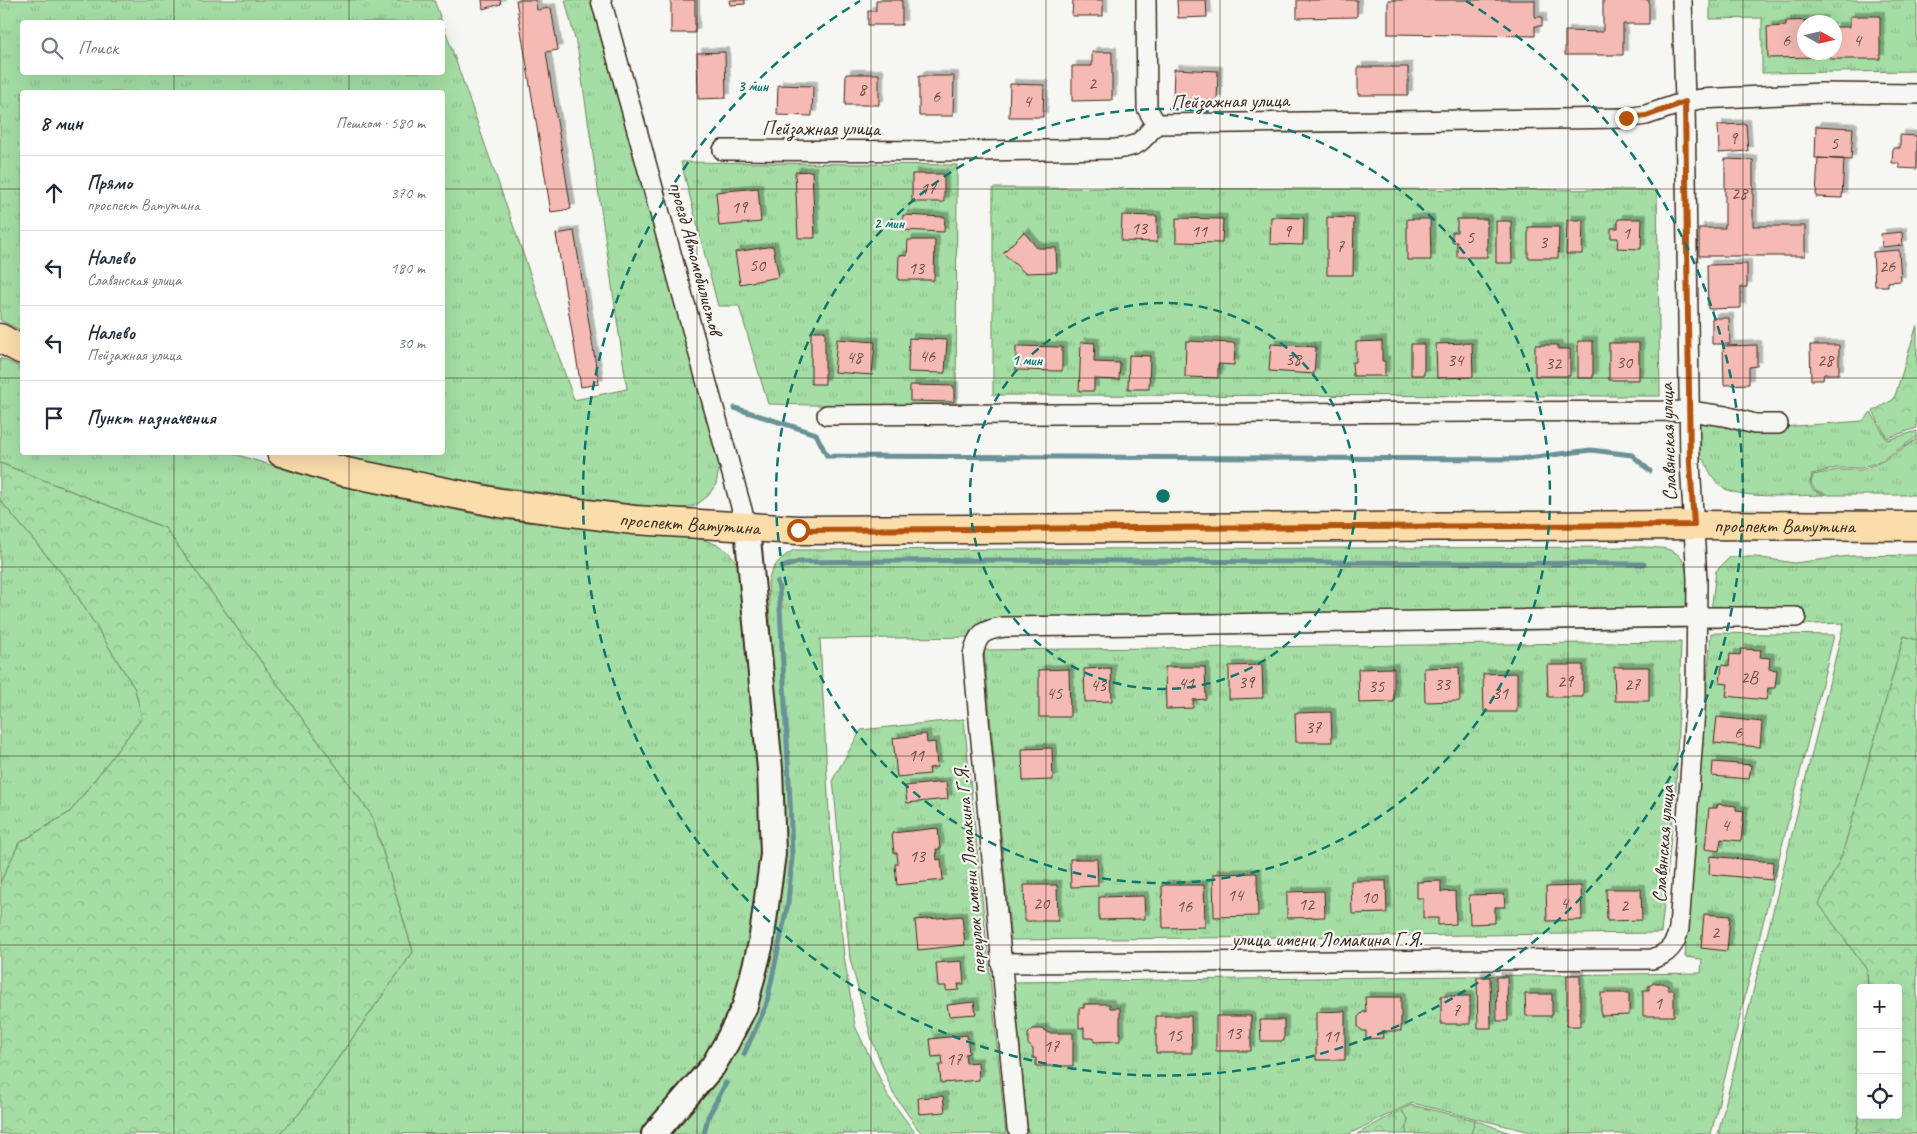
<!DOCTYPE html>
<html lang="ru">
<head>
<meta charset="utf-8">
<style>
  :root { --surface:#fff; --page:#f2f2f3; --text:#1f2937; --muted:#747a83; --line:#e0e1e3 }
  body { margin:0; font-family:Caveat,sans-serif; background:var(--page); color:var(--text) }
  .controls { position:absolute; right:15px; bottom:15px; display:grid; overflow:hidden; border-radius:5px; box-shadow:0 5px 20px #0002 }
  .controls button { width:45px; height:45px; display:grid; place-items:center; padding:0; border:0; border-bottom:1px solid var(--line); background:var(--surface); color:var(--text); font:25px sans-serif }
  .compass { position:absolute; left:1797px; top:15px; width:45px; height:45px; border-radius:50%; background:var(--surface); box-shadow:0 5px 20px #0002; rotate:98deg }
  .stop { position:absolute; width:15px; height:15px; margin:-11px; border:4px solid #b45309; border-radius:50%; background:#fff }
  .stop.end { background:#b45309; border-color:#fff; box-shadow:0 1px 5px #0008 }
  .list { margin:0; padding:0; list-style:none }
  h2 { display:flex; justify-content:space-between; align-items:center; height:65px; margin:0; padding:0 20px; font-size:21px }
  h2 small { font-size:16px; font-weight:400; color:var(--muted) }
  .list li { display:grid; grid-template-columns:32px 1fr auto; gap:15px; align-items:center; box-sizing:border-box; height:75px; padding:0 20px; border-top:1px solid var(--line) }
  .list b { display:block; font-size:19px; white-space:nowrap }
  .list p { margin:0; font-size:16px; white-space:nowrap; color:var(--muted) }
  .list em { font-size:16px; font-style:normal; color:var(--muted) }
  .icon { flex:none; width:28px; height:28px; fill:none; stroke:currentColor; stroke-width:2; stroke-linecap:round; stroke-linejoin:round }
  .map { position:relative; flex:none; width:1917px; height:1134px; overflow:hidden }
  .search { position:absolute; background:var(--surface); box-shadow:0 5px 20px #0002; left:20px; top:20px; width:425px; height:55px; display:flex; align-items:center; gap:12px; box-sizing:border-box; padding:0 18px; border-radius:5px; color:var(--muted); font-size:19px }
  .panel { position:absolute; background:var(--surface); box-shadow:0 5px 20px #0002; left:20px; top:90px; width:425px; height:365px; border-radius:5px }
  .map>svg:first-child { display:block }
</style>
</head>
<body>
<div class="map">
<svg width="1917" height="1134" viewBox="0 0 1917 1134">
  <defs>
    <pattern id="grass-tufts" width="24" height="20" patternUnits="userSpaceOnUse" patternTransform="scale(1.25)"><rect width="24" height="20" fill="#a4dea4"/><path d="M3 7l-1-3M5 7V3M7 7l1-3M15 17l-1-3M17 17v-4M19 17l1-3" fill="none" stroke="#8ebf8d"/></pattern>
    <pattern id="forest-crowns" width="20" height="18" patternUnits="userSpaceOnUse" patternTransform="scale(1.25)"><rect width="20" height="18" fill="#a4dea4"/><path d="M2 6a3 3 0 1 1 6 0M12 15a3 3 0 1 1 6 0" fill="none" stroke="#8ebf8d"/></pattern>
    <filter id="shadow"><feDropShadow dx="4.5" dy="-4.5" stdDeviation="0" flood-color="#0004"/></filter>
  </defs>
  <rect width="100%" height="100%" fill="#f6f6f2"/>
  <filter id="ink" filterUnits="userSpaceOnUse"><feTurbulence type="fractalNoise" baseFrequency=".02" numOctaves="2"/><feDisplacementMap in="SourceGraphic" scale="10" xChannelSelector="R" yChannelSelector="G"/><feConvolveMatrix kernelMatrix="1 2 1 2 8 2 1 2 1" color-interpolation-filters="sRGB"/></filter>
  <g filter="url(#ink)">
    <path fill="url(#grass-tufts)" stroke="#708461" fill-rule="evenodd" d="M0,0H434L442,22H22V72H442L443,24L574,400L627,389L578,51L565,0H590L720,464L716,484L708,496L695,506L683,508L638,505L501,487L344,458L327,453L442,452V92H22V331L0,320Z
      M1710,0H1917V71L1762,73V18L1710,19ZM1804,22H1834V52H1804Z
      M681,162L957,165L956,408L768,404L739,306H718Z
      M993,188L1657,190L1660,396L993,395Z
      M0,358L22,368V452L231,453L339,486L499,519L697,538C723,545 733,551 743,576L760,770L764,854L750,943L735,1001L706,1059L643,1133L279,1134L298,1115L413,952L372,816L165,528L0,463Z
      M1871,412L1887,440L1917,431V437L1882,460L1861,468H1837L1812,474L1810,484L1813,490L1825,495C1802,495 1739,500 1722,487C1713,480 1709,471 1705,461L1700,458L1699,418L1756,429L1863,421Z
      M1917,439V495H1829L1815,490L1811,483L1813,475L1838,470H1861L1883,461Z
      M0,500L68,581L135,689L142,718L70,812L19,843L0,883Z
      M1645,547C1656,548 1667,547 1676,553C1695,566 1685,608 1684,628L820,639L829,815L844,956L855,1026L888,1096L916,1134H663L736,1047L778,769L768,582C772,566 780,558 794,550Z
      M1917,555V640L1904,636L1842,856L1819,904L1867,970L1868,988H1861V1104L1856,1134H1718L1844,623L1709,628L1716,571L1730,557H1756L1794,563L1850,556Z
      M1711,633L1834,635L1711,1134H1539L1412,1103L1349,1134H1028L1014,982L1701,973L1702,959L1685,957Z
      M1681,642L1676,789L1661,933L1011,940L984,650Z
      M964,719L1006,1134H923L918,1129L893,1093L872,1040L850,959L833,779L861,730Z
      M1411,1105L1475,1120L1471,1134H1406L1408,1119L1401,1110Z"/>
    <path fill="url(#forest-crowns)" stroke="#708461" d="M1917,325V428L1887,438L1873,411L1894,399Z
      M0,463L165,528L372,816L413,952L298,1115L279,1134H0V883L19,843L70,812L142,718L135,689L68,581L0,500Z
      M1904,636L1917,640V1134H1856L1861,1104V1115H1898V988H1868L1867,970L1819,904L1842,855Z
      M1401,1110L1408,1119L1406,1134H1357Z
      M1475,1120L1513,1134H1471Z"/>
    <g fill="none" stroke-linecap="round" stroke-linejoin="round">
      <path stroke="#699196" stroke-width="5" d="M735,408L816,434L827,456L1520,459L1591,450L1632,455L1650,471
        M782,567L799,562L987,560L1644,564
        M744,1054L766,1006L788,903L792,857L790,800L779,588L777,582
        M704,1134L708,1117L726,1083"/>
    </g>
    <path fill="#f6bab4" stroke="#3b2a1e" filter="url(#shadow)" d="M482,0H500L501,4L483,9Z
      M516,0H535L537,10L551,8L558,50L546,52L571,209L551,212Z
      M671,0H695V33H671Z
      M729,0H745V4L730,5Z
      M876,0H902V25H868V11H876Z
      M1073,0H1103V16H1072Z
      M1177,0H1206L1207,17L1178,18Z
      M1297,0H1357V17L1297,18Z
      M1388,0H1535V17H1542V26H1535V36L1388,34Z
      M1603,0H1649V24H1623V55H1565V31L1603,32Z
      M1850,16H1880V59H1830V52H1834V27H1850Z
      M1823,20V22H1804V52H1818V57L1768,58L1767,27L1786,26V21Z
      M725,52L726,98L698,99L697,53Z
      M1092,52H1112V100L1072,101V66H1092Z
      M1358,67H1408V95H1358Z
      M1174,69L1218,71L1217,101L1173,99Z
      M846,74H879V105H845Z
      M919,76H954L953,116H919Z
      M1010,84L1044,85L1043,117H1009Z
      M778,85L813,86L812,116L777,115Z
      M1746,124L1748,151L1719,153L1718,125Z
      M1816,126L1853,128L1851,160L1815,158Z
      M1900,135L1917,136V169L1899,168V163H1892L1893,148H1900Z
      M1818,158L1844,159L1842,198L1816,197Z
      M1725,159L1753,160V226H1805V256H1699V228H1725Z
      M812,171L815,238H798L795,172Z
      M912,174H944V202H912Z
      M758,188L761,222L719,226L716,192Z
      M903,215L945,217L944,232L902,230Z
      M1122,215L1157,216V242L1121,241Z
      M1271,217L1304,218L1303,245L1270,244Z
      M1327,217L1354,218L1353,275H1327Z
      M1176,218L1223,219L1222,243L1176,242Z
      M1407,219H1430L1431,260H1407Z
      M1457,219H1487V257H1457V242H1452V232H1457Z
      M1618,219H1642L1641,249L1617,248L1618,238H1611V228H1618Z
      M1567,220H1583L1582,254H1566Z
      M1496,221H1511L1512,263H1496Z
      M1528,227H1559L1558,258H1528Z
      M574,231L599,384L581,387L556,234Z
      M1024,232L1037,248H1056L1057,272L1025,273L1003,253Z
      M1902,232L1903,245L1882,247L1881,234Z
      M908,240H935L934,280H898L899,255L907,256Z
      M773,246L779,277L740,284L735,252Z
      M1899,250L1901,281L1888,282V286H1875L1873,252Z
      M1747,264V287H1741V308L1708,309L1707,265Z
      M1712,318H1729L1730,344H1712Z
      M811,331H825V384H811Z
      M909,338L947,340L945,373L908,372Z
      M837,339L875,342L872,375L834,372Z
      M1186,341L1235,343L1234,365L1218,364V378L1185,377Z
      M1382,341V361H1385V376H1353L1352,362H1356V342Z
      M1578,341H1593V378H1578Z
      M1081,342L1095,343L1094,362L1120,363L1119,380L1094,379V391H1079Z
      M1472,343L1473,377L1437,378L1436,344Z
      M1609,343H1639V380H1609Z
      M1271,344L1316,347L1314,374L1269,371Z
      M1411,344H1424V375H1411Z
      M1535,345H1558V349H1570V376H1535Z
      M1757,345V366L1749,367V384L1724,385L1723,346Z
      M1810,345H1839V374H1824L1823,380H1811Z
      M1016,346L1062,347V371L1016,370Z
      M1129,355L1150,356L1149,389H1128Z
      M910,385L954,386V402L910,401Z
      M1741,649L1761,650L1760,657L1770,658L1769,669L1777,670L1775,688H1768L1766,700L1726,696L1728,684L1720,683L1722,665L1729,666L1730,654L1740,655Z
      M1262,665L1263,698L1229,699V666Z
      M1547,665H1583V697H1548Z
      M1165,667H1205L1206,699L1193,700V708L1166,709Z
      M1459,667L1460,701L1425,702L1424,668Z
      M1614,667H1649V701H1615Z
      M1111,668L1112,701L1085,702L1084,669Z
      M1394,668V702L1359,703L1358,669Z
      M1069,669L1070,717H1039V670Z
      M1517,673V712H1484L1483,674Z
      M1331,712L1332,742H1296L1295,713Z
      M1717,717L1762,722L1760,747L1714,743Z
      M926,734L927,743L935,742L937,767L929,768L930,774L897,777L893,738Z
      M1052,748L1053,780L1023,781L1022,749Z
      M1713,762L1751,765L1749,779L1712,776Z
      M946,782L948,799L907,803L905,786Z
      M1718,804L1736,806V810L1744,811L1741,841L1721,839L1719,851L1705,849L1709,808H1717Z
      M938,828L940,849H936L937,860L941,859L943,880L897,885L895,864H898L897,853H894L892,833Z
      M1710,856L1773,862L1772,880L1709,874Z
      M1070,859H1097L1098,886L1071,887Z
      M1257,873L1258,916L1214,917L1213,874Z
      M1351,881H1386L1387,913L1352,914Z
      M1441,881V892L1455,891L1456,924L1438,925V918H1423V898H1417V882Z
      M1024,885H1057L1058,921H1025Z
      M1162,885H1204L1205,927L1163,928Z
      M1581,886L1582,920L1547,921L1546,887Z
      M1606,889H1641L1642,920L1607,921Z
      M1324,891L1325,917L1287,918V892Z
      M1504,894L1505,907H1495V923L1470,924L1469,895Z
      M1144,896L1145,919L1099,920V897Z
      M1704,914L1730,916L1727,951L1701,948Z
      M962,916L965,945L918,950L915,920Z
      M962,961L964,984H958L959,990L946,991V986H938L936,963Z
      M1567,975H1580V1026H1567Z
      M1477,977H1490L1491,1028H1478Z
      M1496,977H1507L1508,1021H1497Z
      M1654,983H1663L1668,986V990H1674V1016H1643V990H1649V986Z
      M1601,993H1629V1015L1601,1016Z
      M1525,994H1552V1016H1526Z
      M1441,996H1470V1024H1441Z
      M1365,997H1401V1031H1382L1383,1038L1366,1039V1031H1363L1358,1027V1017L1363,1012H1366Z
      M974,1002L976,1014L949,1016L947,1005Z
      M1084,1004H1110V1008H1120V1041L1094,1042V1038H1084V1028H1079V1008H1084Z
      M1345,1011V1060H1316V1012Z
      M1156,1016H1191L1192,1053H1156Z
      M1216,1016H1251V1051H1216Z
      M1260,1020H1284V1041H1261Z
      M1033,1029H1043L1048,1033H1073V1066H1036V1058H1033V1049L1028,1044V1034Z
      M967,1035L969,1053L965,1054L966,1063L978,1062L979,1080L941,1083L939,1065H943L942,1056L932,1057L930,1039Z
      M943,1096L945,1112L919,1114L918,1098Z"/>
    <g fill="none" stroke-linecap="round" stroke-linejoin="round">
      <defs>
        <path id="minor" d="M601,0L747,528
          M1146,0L1147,108L1156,124
          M723,150L978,151L1116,149C1140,146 1141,142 1156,124L1627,118L1646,115L1685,102L1701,99L1822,93L1917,94
          M827,415L1689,411L1725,416L1755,424H1778
          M1001,963L1652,959C1668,954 1676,945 1679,928L1696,696L1697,579L1690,463L1685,102L1682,0
          M1017,1128L973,655C977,634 983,630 1004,627L1697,617H1796"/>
        <path id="tertiary" d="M654,1134L713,1066L727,1042L745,1006L761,943L773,854L770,769L747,528"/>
        <g id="primary">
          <path d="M0,338L22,350"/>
          <path id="s1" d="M281,452L341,471L500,503L634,520L798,530L1694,525L1917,526"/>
        </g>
      </defs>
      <use href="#minor" stroke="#3b2a1e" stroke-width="22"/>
      <use href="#tertiary" stroke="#3b2a1e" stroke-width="28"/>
      <use href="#primary" stroke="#3b2a1e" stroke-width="31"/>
      <use href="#minor" stroke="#f6f6f2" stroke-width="19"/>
      <use href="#tertiary" stroke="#f6f6f2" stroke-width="24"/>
      <use href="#primary" stroke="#faddab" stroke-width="28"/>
    </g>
  </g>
  <g fill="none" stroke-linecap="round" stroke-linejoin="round" filter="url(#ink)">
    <path stroke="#b45309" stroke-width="6" d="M798,530L1694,525L1690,463L1685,102L1646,116L1626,118"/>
  </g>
  <path fill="none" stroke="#3b2a1e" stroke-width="1" stroke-opacity="0.55" d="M174,0V22M349,0V22M523,0V1134M697,0V1134M871,0V1134M1046,0V1134M1220,0V1134M1394,0V1134M1568,0V1134M1743,0V1134M174,72V92M349,72V92M0,189H22M442,189H1917M0,378H22M442,378H1917M174,452V1134M349,452V1134M0,567H1917M0,756H1917M0,945H1917"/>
  <g fill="none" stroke="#0f766e" stroke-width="2.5" stroke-dasharray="9 6">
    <circle cx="1163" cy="496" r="193"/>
    <circle cx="1163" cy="496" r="387"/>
    <path d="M1466 1A580 580 0 1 1 860 1"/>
  </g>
  <g text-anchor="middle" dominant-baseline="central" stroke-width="4.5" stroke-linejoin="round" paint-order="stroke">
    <g font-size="18" fill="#6a4e44">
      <text x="1786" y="40">6</text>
      <text x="1857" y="40">4</text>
      <text x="1092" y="83">2</text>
      <text x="862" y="89">8</text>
      <text x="936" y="96">6</text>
      <text x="1027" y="101">4</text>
      <text x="1733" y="138">9</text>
      <text x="1834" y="143">5</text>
      <text x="928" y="188">17</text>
      <text x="1739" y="193">28</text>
      <text x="739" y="207">19</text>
      <text x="1139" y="228">13</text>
      <text x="1199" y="231">11</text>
      <text x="1287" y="231">9</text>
      <text x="1626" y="233">1</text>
      <text x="1470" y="237">5</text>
      <text x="1543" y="242">3</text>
      <text x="1340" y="246">7</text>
      <text x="757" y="265">50</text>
      <text x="1887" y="266">26</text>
      <text x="916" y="268">13</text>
      <text x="927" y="356">46</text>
      <text x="854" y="357">48</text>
      <text x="1293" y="359">38</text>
      <text x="1455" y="360">34</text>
      <text x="1825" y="360">28</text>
      <text x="1624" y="362">30</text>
      <text x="1553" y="363">32</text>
      <text x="1749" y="677">2В</text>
      <text x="1565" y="681">29</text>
      <text x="1246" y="682">39</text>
      <text x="1186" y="683">41</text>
      <text x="1442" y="684">33</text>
      <text x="1632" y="684">27</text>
      <text x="1098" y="685">43</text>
      <text x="1376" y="686">35</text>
      <text x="1054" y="693">45</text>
      <text x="1500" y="693">31</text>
      <text x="1313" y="727">37</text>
      <text x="1738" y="732">6</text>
      <text x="916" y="755">11</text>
      <text x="1725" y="825">4</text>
      <text x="917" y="856">13</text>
      <text x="1235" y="895">14</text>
      <text x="1369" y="897">10</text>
      <text x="1041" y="903">20</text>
      <text x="1564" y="903">4</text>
      <text x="1306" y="904">12</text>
      <text x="1624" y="905">2</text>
      <text x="1184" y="906">16</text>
      <text x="1715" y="932">2</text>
      <text x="1658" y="1003">1</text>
      <text x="1456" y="1010">7</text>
      <text x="1233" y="1033">13</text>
      <text x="1174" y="1035">15</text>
      <text x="1331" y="1036">11</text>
      <text x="1051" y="1046">17</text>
      <text x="954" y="1059">17</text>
    </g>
    <g font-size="20" fill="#3b2a1e" stroke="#f6f6f2">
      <text transform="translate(1230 101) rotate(-1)">Пейзажная улица</text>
      <text x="821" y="128">Пейзажная улица</text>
      <text transform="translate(696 258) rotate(75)">проезд Автомобилистов</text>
      <text transform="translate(1668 442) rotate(-92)">Славянская улица</text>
      <text stroke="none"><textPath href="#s1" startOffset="416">проспект Ватутина</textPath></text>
      <text stroke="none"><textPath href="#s1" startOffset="1511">проспект Ватутина</textPath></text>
      <text transform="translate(1663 844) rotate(-86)">Славянская улица</text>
      <text transform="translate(970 870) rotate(-95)">переулок имени Ломакина Г.Я.</text>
      <text x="1327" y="939">улица имени Ломакина Г.Я.</text>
    </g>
  </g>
  <circle cx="1163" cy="496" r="8" fill="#0f766e" stroke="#f6f6f2" stroke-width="2.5"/>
  <g font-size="15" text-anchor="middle" font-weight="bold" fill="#0f766e" stroke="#f6f6f2" stroke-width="4.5" stroke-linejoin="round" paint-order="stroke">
    <text x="753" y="91">3 мин</text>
    <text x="889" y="228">2 мин</text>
    <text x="1027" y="365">1 мин</text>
  </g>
</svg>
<div class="controls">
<button>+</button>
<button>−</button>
<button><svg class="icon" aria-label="locate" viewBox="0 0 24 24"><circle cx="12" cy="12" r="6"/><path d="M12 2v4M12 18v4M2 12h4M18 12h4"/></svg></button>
</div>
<svg class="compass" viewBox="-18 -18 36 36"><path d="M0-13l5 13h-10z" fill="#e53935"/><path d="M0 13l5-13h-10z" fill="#747a83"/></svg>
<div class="stop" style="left:798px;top:530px"></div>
<div class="stop end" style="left:1626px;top:118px"></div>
<div class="search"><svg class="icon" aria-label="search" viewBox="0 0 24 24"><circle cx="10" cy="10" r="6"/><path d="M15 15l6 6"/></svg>Поиск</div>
<section class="panel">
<h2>8 мин<small>Пешком · 580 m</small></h2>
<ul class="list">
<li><svg class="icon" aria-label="ahead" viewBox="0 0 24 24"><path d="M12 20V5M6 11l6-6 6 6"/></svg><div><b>Прямо</b><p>проспект Ватутина</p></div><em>370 m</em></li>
<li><svg class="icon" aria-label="left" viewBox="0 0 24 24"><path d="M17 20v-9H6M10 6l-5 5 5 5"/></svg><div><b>Налево</b><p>Славянская улица</p></div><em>180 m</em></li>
<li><svg class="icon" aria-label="left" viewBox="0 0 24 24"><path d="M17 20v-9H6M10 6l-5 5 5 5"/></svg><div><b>Налево</b><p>Пейзажная улица</p></div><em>30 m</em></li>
<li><svg class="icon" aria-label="arrive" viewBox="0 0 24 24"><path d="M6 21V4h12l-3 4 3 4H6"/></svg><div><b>Пункт назначения</b></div></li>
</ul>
</section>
</div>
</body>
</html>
